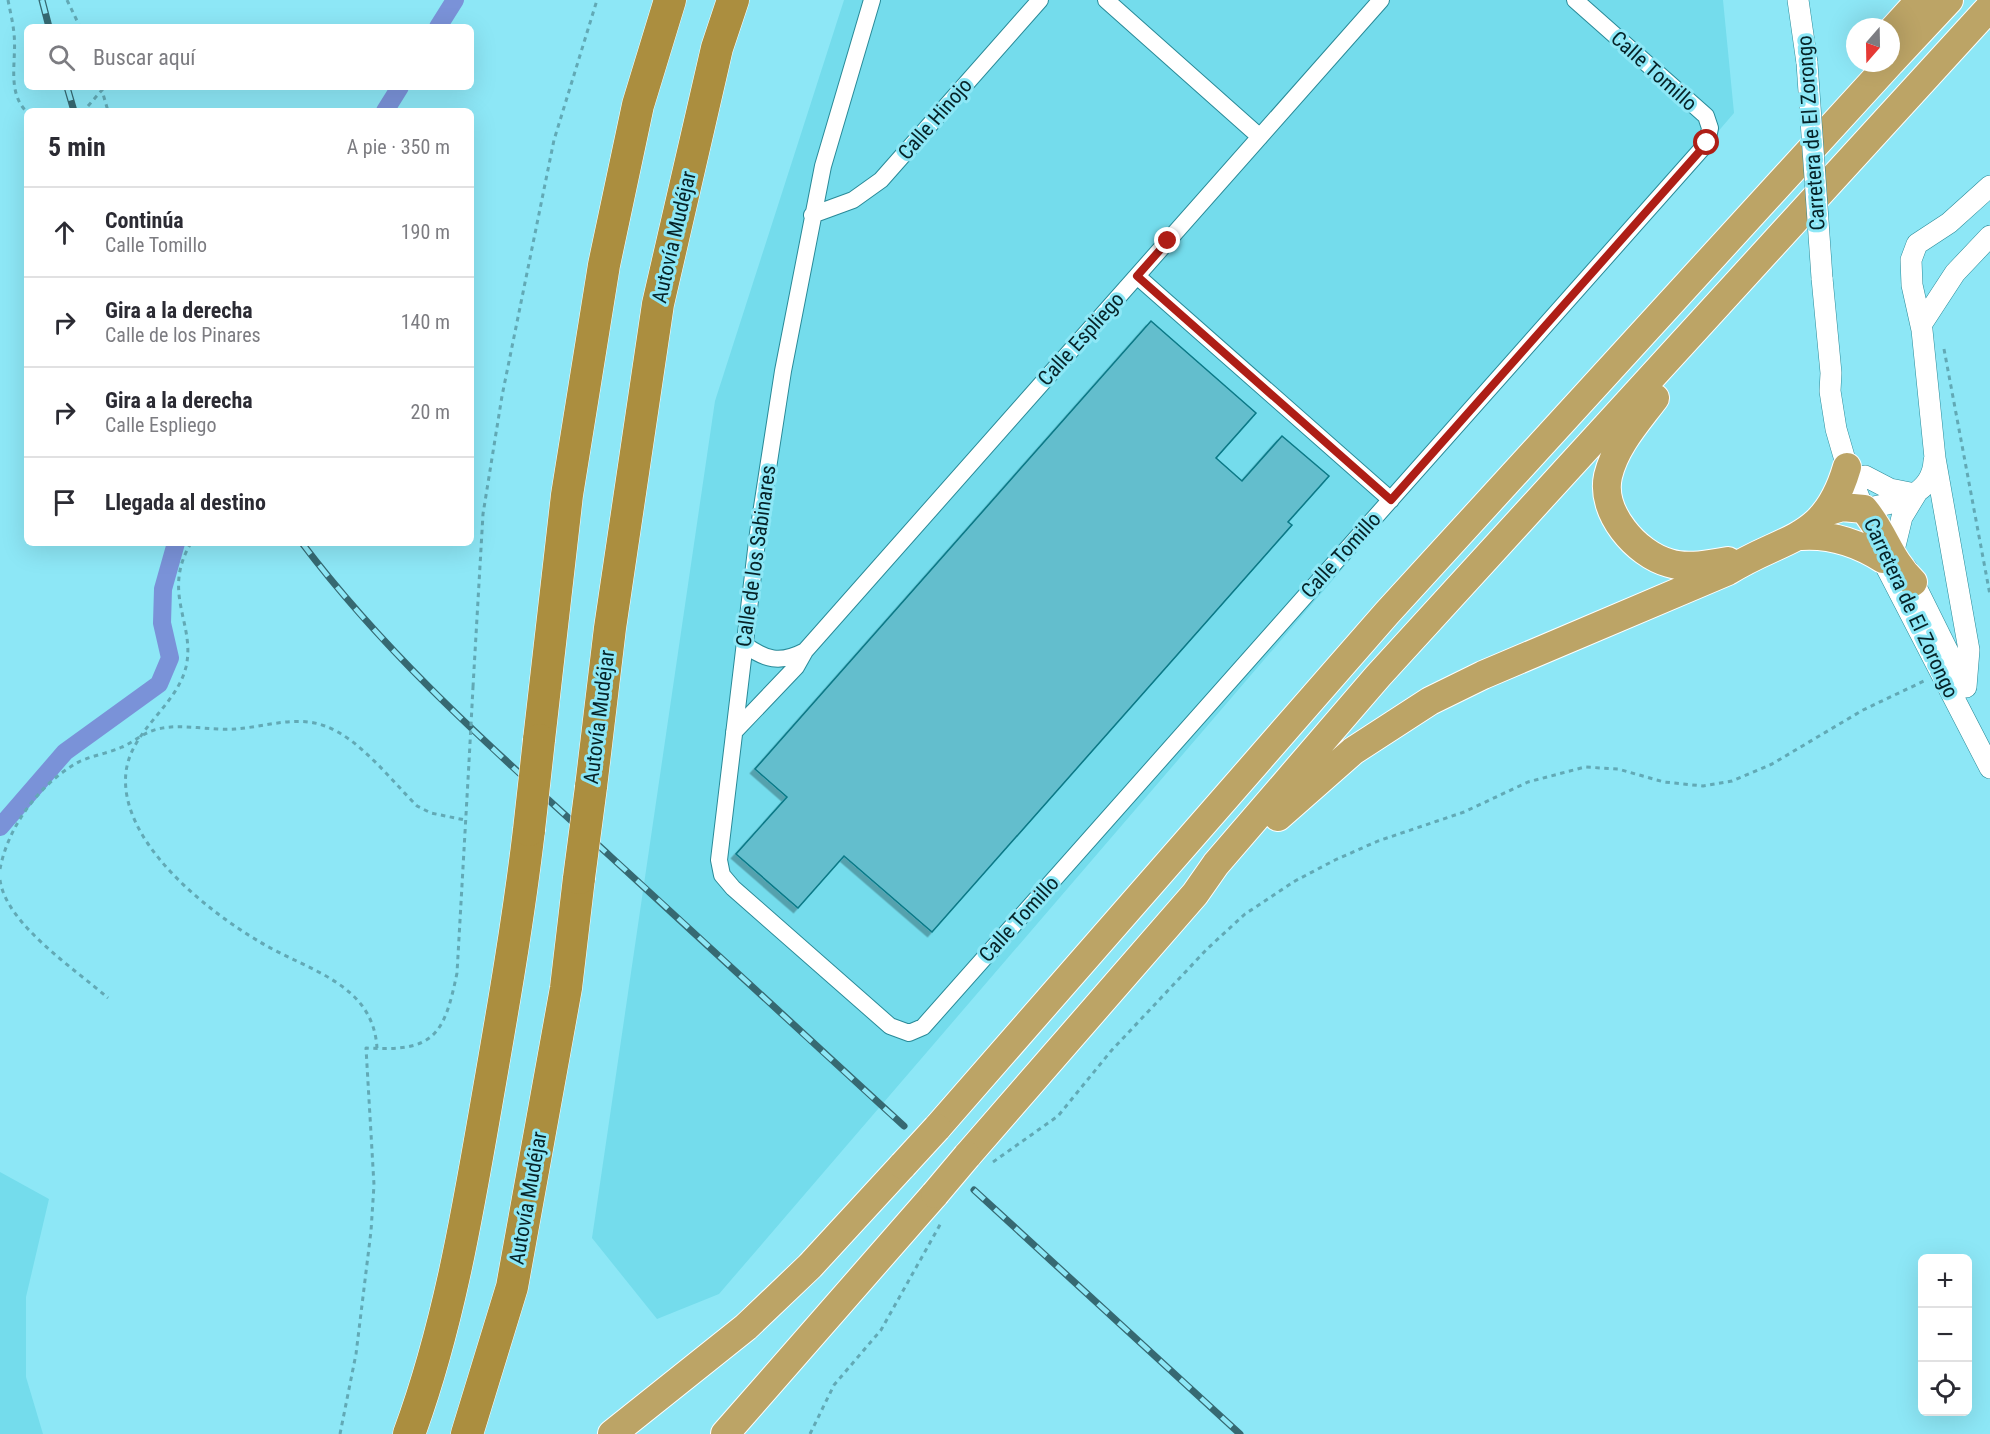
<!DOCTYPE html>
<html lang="es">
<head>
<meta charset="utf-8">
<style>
  :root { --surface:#fff; --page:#f7f7f7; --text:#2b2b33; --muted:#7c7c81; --line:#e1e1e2 }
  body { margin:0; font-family:"Roboto Condensed",sans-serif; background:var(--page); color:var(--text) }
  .controls { position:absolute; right:18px; bottom:18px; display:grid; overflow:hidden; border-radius:9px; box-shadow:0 6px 24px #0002 }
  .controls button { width:54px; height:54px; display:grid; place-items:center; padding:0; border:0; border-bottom:2px solid var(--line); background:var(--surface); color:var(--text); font:30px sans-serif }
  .compass { position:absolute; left:1846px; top:18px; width:54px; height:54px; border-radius:50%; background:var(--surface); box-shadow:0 6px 24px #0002; rotate:200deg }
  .stop { position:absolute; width:18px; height:18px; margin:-14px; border:4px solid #ae1e16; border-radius:50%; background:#fff }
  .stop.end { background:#ae1e16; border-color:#fff; box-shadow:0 2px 6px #0008 }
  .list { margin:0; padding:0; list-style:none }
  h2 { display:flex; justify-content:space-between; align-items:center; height:78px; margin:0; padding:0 24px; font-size:26px }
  h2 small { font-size:20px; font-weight:400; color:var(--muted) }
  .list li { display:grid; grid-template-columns:39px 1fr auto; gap:18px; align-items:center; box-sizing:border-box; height:90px; padding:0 24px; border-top:2px solid var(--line) }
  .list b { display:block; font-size:22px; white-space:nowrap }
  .list p { margin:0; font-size:20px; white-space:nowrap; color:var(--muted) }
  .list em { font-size:20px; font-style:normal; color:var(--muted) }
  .icon { flex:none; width:33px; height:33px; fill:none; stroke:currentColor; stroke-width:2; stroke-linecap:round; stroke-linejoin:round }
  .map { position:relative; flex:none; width:1990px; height:1434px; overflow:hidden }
  .search { position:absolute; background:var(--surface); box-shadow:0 6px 24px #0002; left:24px; top:24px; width:450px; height:66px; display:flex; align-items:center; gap:15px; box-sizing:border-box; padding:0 21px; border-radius:9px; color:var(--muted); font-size:22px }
  .panel { position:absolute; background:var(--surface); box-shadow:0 6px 24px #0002; left:24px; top:108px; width:450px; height:438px; border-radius:9px }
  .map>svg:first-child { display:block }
</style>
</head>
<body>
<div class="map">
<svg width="1990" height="1434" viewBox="0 0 1990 1434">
  <defs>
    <filter id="shadow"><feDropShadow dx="-4.5" dy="4.5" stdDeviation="0" flood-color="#0004"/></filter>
  </defs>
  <rect width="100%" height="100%" fill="#8de7f6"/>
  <path fill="#74dcec" d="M844,0H1723L1734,113L719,1294L657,1319L592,1238L715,401Z
    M0,1172L49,1199L26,1297V1377L43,1434H0Z"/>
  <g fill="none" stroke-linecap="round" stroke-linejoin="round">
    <path stroke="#7a92d8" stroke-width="18" d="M438,27L455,0
      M385,111L400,87
      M0,827L65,752L159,684L170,658L162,623L163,589L176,543"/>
  </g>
  <path fill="#64becd" stroke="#087886" stroke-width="1.5" filter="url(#shadow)" d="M1151,321L1256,413L1216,458L1242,481L1282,436L1329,476L1288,522L1292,525L932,932L844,856L798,908L736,854L787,797L755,769Z"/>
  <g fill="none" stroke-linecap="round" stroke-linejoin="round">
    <defs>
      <path id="minor" d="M872,0L823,166L783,371L758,533L719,860L722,875L733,888L890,1026L909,1033L923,1027L1707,143L1710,128L1706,116L1575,0
        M1106,0L1260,137
        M812,215L853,200L881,180L1040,0
        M1137,276L1391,500
        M744,644C765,660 780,664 805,651
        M734,732L796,667L805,651L1381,0"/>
      <path id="tertiary" d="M1798,0L1807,63
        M1822,278L1831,373L1830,391L1836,429L1847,467L1868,520
        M1921,325L1955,273L1990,236
        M1865,476L1890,489L1915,494
        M1864,509C1893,503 1932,498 1934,461
        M1895,546L1902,517L1916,494
        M1883,561L1990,768
        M1907,569L1965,686
        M1966,687L1969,650L1935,458L1922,330L1912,285L1911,260L1917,244L1949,223L1990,186"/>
      <path id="trunk" d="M1891,32L1920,0
        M1891,62L1949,0
        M1655,398C1637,422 1615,446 1608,476C1600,512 1636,554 1669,563C1687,569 1709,564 1728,561
        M1829,511L1842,507L1864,509C1885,534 1889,559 1913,582
        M1801,536C1830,534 1858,543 1883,559
        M1278,817L1353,751L1430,701L1483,675L1728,571C1785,535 1825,543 1847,467
        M937,1128L1387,613L1890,63
        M967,1156L1195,894L1216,864L1378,676L1990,7
        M612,1434L746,1327L810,1266L903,1165
        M725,1434L935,1194"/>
      <path id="motorway" d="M539,740L567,495L604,265L638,105L670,0
        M591,787L610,628L658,304L717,48L733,0
        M409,1434C448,1328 467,1216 486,1106C502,1014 518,923 529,830
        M467,1434L512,1287L566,988L579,878"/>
    </defs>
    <use href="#minor" stroke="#298a98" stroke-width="18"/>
    <use href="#tertiary" stroke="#298a98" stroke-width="22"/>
    <use href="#trunk" stroke="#fff" stroke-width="30"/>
    <use href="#motorway" stroke="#fff" stroke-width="33"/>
    <path stroke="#62a9b5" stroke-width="3" stroke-dasharray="4.5 4.5" stroke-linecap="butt" d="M8,0C10,11 13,22 14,34C17,60 6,92 27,112
      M67,0L80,27
      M101,87L108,111
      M88,106L102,90
      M1944,349L1990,595
      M191,543C161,593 196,624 186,667C176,707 131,730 126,772C118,841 207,911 260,942C308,971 373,983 377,1048
      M473,687L483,514L502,396L554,140L597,0
      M0,869C8,827 38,786 75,764C88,756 107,754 122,747C134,742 144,732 158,729C182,723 211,731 235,729C264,727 297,715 325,726C359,738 392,781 417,806L431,813L465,820
      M0,880C6,924 75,969 108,998
      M993,1162L1058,1116L1111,1051L1207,949L1245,914L1295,881L1335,860L1378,841L1464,812L1528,782L1585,767L1618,769L1664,782L1703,786L1732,781L1772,764L1863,710L1924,681
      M340,1434L356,1354L371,1231L374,1185L366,1048C433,1052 444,1037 457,973L469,762
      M810,1434L834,1385L881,1330L941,1223"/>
    <use href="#minor" stroke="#fff" stroke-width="16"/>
    <use href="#tertiary" stroke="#fff" stroke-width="21"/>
    <use href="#trunk" stroke="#bca466" stroke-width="28"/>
    <use href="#motorway" stroke="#ab8e3f" stroke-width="32"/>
    <defs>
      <path id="rail" d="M42,0L49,27
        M67,87L74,111
        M302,543C391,661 502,757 610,856C708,945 805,1036 904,1126
        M974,1190L1240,1434"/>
    </defs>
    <use href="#rail" stroke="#366972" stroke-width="7"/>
    <use href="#rail" stroke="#8de7f6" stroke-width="4.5" stroke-dasharray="14" stroke-linecap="butt"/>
    <defs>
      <path id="tertiary-bridge" d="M1807,63L1822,278"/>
      <path id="trunk-bridge" d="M903,1165L937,1128
        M935,1194L967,1156"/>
      <path id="motorway-bridge" d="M529,830L539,740
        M579,878L591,787"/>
    </defs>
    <use href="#tertiary-bridge" stroke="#298a98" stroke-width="22" stroke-linecap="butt"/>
    <use href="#trunk-bridge" stroke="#fff" stroke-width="30" stroke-linecap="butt"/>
    <use href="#motorway-bridge" stroke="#fff" stroke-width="33" stroke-linecap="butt"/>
    <path stroke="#62a9b5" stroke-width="3" stroke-dasharray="4.5 4.5" stroke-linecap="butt" d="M469,762L473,687"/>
    <use href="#tertiary-bridge" stroke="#fff" stroke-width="21"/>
    <use href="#trunk-bridge" stroke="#bca466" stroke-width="28"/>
    <use href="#motorway-bridge" stroke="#ab8e3f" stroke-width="32"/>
  </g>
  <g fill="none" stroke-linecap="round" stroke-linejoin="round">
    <path stroke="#ae1e16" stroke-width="8" d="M1168,241L1137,276L1391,500L1707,143"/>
  </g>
  <g text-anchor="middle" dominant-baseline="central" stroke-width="6" stroke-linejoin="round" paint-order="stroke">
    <g font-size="21" fill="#062328" stroke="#8de7f6">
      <text transform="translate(1654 71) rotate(42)">Calle Tomillo</text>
      <text transform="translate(935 119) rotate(-49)">Calle Hinojo</text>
      <text transform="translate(1811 133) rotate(-94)">Carretera de El Zorongo</text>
      <text transform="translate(674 237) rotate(-77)">Autovía Mudéjar</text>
      <text transform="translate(1081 339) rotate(-48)">Calle Espliego</text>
      <text transform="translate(1341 555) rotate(-48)">Calle Tomillo</text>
      <text transform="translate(756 556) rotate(-82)">Calle de los Sabinares</text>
      <text transform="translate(1911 608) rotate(65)">Carretera de El Zorongo</text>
      <text transform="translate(599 717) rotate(-83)">Autovía Mudéjar</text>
      <text transform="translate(1019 919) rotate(-48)">Calle Tomillo</text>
      <text transform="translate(528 1198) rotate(-80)">Autovía Mudéjar</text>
    </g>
  </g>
</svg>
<div class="controls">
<button>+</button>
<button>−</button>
<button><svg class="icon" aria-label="locate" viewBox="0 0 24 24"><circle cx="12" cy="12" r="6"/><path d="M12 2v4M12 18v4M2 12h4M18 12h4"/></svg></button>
</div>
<svg class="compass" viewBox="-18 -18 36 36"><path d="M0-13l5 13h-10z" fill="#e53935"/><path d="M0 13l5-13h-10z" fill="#7c7c81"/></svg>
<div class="stop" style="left:1707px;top:143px"></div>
<div class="stop end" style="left:1168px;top:241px"></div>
<div class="search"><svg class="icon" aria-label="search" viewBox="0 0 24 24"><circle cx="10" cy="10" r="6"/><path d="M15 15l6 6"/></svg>Buscar aquí</div>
<section class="panel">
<h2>5 min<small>A pie · 350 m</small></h2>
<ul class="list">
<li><svg class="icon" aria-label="ahead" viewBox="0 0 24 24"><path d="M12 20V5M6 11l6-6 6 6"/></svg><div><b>Continúa</b><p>Calle Tomillo</p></div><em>190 m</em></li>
<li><svg class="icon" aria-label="right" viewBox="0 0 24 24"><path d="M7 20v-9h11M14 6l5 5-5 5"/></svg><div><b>Gira a la derecha</b><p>Calle de los Pinares</p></div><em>140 m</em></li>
<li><svg class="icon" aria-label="right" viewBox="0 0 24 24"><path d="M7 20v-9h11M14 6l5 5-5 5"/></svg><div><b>Gira a la derecha</b><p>Calle Espliego</p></div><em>20 m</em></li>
<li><svg class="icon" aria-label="arrive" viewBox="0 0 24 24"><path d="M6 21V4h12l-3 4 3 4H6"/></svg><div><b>Llegada al destino</b></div></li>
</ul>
</section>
</div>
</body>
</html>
